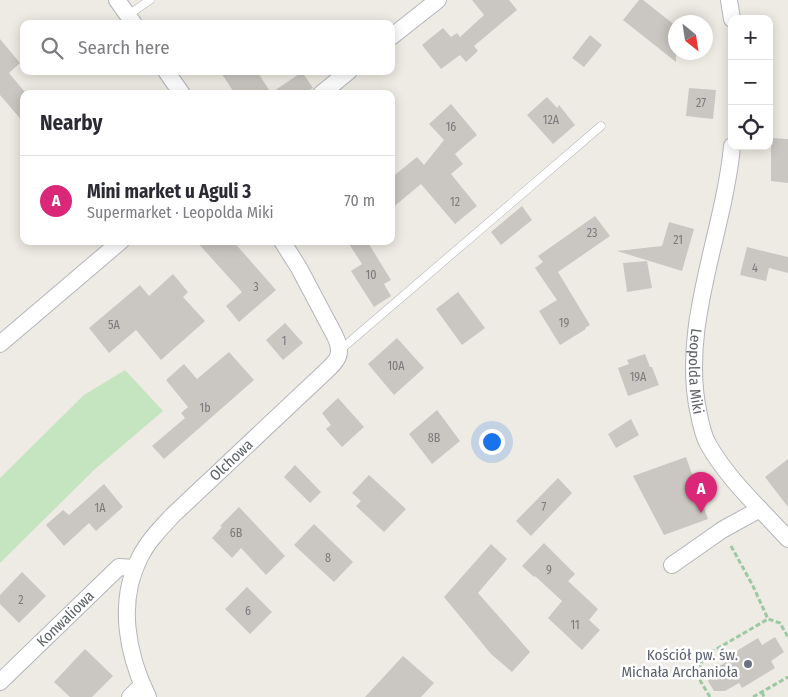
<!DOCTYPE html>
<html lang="en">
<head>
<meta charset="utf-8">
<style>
  :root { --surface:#fff; --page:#f7f7f7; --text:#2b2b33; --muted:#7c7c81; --line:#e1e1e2; --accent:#db2777 }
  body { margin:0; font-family:"Fira Sans Condensed",sans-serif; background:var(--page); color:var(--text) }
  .controls { position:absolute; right:15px; top:15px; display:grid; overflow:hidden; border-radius:10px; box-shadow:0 2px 12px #0003 }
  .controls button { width:45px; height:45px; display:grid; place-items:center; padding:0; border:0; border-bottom:1px solid var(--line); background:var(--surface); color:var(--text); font:25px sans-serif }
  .compass { position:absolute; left:668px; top:15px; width:45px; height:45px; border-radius:50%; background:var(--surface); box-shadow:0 2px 12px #0003; rotate:150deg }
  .you { position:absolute; left:491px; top:441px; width:18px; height:18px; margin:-12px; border:4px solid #fff; border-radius:50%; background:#1a73e8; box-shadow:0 0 0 8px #1a73e833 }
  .badge { display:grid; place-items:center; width:32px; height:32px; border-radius:50%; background:var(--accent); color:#fff; font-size:16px; font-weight:700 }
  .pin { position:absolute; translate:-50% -41px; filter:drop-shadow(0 1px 2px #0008) }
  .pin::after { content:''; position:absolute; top:26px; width:18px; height:15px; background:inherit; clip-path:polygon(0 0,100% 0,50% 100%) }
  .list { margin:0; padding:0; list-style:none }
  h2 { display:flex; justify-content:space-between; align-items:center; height:65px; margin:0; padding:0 20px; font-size:21px }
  h2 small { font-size:16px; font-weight:400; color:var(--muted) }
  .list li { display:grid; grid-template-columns:32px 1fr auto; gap:15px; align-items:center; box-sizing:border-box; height:90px; padding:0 20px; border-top:1px solid var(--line) }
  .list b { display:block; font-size:19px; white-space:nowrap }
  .list p { margin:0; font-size:16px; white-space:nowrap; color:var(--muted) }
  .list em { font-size:16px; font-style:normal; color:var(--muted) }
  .icon { flex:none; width:28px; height:28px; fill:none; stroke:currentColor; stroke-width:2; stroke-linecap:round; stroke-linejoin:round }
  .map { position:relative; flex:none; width:788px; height:697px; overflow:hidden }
  .search { position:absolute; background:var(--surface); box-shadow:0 2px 12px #0003; left:20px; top:20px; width:375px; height:55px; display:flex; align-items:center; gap:12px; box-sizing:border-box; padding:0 18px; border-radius:10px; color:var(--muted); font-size:19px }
  .panel { position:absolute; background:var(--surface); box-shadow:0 2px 12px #0003; left:20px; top:90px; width:375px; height:155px; border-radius:10px }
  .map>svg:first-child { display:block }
</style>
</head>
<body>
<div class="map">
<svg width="788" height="697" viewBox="0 0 788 697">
  <rect width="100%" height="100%" fill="#eeebe4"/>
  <path fill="#c5e5c1" d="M125,370L163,411L94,470L0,563V478L84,395Z"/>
  <path fill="#cac6c1" d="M472,0H509L517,10L474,46L478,51L466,62L460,55L441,69L422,45L443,28L451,37L457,33L460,37L484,15Z
    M639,0H643L676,26V62L623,20Z
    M590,35L602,45L584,67L572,58Z
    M0,39L20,63L9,73L24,91V123L0,95Z
    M220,71H257L271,93L302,72L313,88L303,94H235Z
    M689,88L716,90L713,119L686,116Z
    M547,97L557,108L559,105L575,125L553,144L527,115Z
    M451,104L477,135L455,154L463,164L451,174L477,206L455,224L421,184L391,209V178L417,157L424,165L444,140L429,124Z
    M771,138L788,139V183L771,181Z
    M522,206L532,220L501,245L491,232Z
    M595,216L610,236L558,272L590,325L585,328L586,329L560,345L539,311L557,300L535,268L543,262L538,256Z
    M669,222L694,229L682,271L617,251L662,246Z
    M196,241H233L276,290L239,322L226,306L242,292Z
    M347,241H367L391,280L384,284L391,296L374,307L351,271L362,264Z
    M747,247L788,257V273L769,268L766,281L740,275Z
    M647,261L652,288L627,292L623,263Z
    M173,274L188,292L183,297L205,321L161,360L136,330L109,353L89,328L140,285L149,296Z
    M458,292L485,328L462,345L436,309Z
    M285,323L303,343L283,360L266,340Z
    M397,338L424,368L394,395L368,364Z
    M229,352L254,380L164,459L152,446L185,418L181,413L188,407L166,380L184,364L197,379Z
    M645,354L650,367H652L659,385L628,396L618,368L629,364L627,360Z
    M338,398L364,427L342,447L326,429L331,425L322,413Z
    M437,410L460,441L432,464L409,434Z
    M631,419L639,435L616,448L608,434Z
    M686,457L708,519L664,535L633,476Z
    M788,459V507L765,477Z
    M295,465L321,492L310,503L284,477Z
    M369,475L406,509L384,532L356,506L361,501L352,493Z
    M558,478L572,493L531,536L516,521Z
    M104,484L123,507L96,531L89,523L64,546L46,525L63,510L69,515Z
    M239,507L285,556L266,575L241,548L232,558L212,538L222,527L220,526Z
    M314,524L353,562L334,582L294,545Z
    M544,543L575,574L568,581L598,609L589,620L600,630L582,650L548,618L562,601L535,576L534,577L522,566Z
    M491,544L507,559L478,593L530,652L512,672L491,654L444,597Z
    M22,572L46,596L19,623L0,604V595Z
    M247,587L272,612L250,634L225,609Z
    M775,637L784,652L771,661L775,668L742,688L739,683L725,691H714L708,681L712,670L728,661L725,658L758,638L762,645Z
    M85,649L113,676L92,697H70L54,682Z
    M403,656L434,683L421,697H365Z"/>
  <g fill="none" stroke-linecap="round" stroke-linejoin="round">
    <defs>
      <path id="service" d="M128,15L150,0
        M339,351L601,126"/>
      <g id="minor">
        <path d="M117,0L134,24"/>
        <path d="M729,0L732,19"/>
        <path d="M391,37L438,0"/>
        <path d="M166,71L182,94"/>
        <path d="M321,94L349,71"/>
        <path id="s1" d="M732,146C724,234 679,327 699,415C701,425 703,435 708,444C729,481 760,508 788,539"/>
        <path d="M0,344L121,241"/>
        <path d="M672,565L722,530L760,509"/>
        <path id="s2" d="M0,682L119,567L135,568"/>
        <path d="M130,697L142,685"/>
        <path id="s3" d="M148,697C127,654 117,602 140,557C148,541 161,528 173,515L324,373C337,361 344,355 335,336L299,268L282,241"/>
      </g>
    </defs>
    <use href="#service" stroke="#b2b5b9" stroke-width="9"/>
    <use href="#minor" stroke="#b2b5b9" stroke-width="18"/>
    <path stroke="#9cc8a3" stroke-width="3" stroke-dasharray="5 2.5" stroke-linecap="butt" d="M731,546L753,586L768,619L780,623L788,637
      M762,692L764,697
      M710,697L698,677L703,657L768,619
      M753,697L788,677"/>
    <use href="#service" stroke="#fff" stroke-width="8"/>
    <use href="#minor" stroke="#fff" stroke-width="16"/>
  </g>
  <circle fill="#6b7280" stroke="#fff" stroke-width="2" cx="748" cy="664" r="5"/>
  <g text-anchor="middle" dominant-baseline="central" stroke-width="5" stroke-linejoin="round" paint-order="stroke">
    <g font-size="12" fill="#787a7b">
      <text x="701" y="103">27</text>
      <text x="551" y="120">12A</text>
      <text x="451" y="127">16</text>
      <text x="455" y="202">12</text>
      <text x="592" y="233">23</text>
      <text x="678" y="240">21</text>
      <text x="755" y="268">4</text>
      <text x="371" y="275">10</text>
      <text x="256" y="287">3</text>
      <text x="564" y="323">19</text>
      <text x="114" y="325">5A</text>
      <text x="284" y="341">1</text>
      <text x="396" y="366">10A</text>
      <text x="638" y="377">19A</text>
      <text x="205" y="408">1b</text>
      <text x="434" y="438">8B</text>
      <text x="544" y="507">7</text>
      <text x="100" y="508">1A</text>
      <text x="236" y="533">6B</text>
      <text x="328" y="558">8</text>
      <text x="549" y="570">9</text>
      <text x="21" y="600">2</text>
      <text x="248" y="611">6</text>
      <text x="575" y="625">11</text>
    </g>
    <g font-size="15" fill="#5c6164" stroke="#fff">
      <text stroke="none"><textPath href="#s1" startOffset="229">Leopolda Miki</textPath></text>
      <text stroke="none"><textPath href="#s3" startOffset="279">Olchowa</textPath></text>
      <text stroke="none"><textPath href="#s2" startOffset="91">Konwaliowa</textPath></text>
    </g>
    <g font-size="15" fill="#5b616d" stroke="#fff" text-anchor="end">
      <text x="738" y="655">Kościół pw. św.<tspan x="738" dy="17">Michała Archanioła</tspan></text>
    </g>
  </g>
</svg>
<div class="controls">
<button>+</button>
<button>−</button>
<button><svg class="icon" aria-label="locate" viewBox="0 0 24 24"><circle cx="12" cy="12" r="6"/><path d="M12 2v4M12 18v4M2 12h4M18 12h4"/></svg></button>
</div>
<svg class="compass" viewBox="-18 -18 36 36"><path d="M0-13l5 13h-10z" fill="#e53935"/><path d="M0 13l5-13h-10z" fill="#7c7c81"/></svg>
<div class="you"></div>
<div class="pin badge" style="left:701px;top:513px">A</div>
<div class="search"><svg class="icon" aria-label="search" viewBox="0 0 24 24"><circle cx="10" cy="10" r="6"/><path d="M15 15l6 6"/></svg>Search here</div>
<section class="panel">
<h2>Nearby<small></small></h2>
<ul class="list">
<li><span class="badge">A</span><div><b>Mini market u Aguli 3</b><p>Supermarket · Leopolda Miki</p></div><em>70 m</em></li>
</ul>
</section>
</div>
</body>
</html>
